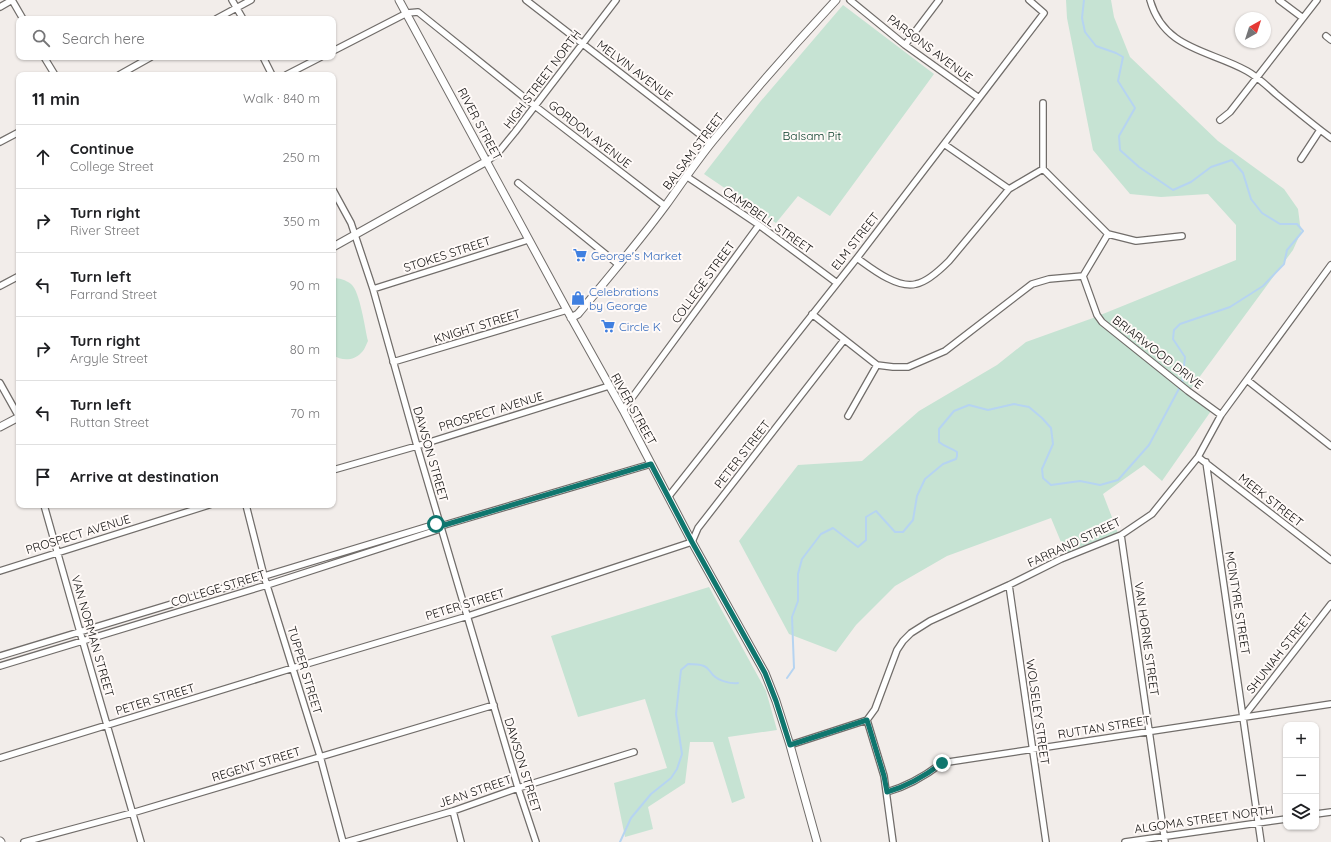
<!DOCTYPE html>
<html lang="en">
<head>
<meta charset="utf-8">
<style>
  :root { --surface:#fff; --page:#f2f2f2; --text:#202124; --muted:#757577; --line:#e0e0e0 }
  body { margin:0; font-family:Quicksand,sans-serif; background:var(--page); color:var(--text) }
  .controls { position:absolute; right:12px; bottom:12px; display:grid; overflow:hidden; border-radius:8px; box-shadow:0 1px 3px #0004 }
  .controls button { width:36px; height:36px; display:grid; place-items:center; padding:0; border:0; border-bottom:1px solid var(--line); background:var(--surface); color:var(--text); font:20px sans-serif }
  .compass { position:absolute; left:1235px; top:12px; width:36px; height:36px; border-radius:50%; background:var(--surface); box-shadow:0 1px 3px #0004; rotate:39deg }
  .stop { position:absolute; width:12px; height:12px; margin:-9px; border:3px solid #0f766e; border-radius:50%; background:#fff }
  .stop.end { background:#0f766e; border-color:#fff; box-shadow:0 1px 4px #0008 }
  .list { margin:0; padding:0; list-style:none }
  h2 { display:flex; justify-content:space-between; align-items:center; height:52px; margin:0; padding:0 16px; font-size:17px }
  h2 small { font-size:13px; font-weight:400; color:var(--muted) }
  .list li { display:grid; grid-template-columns:26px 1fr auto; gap:12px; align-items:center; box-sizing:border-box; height:64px; padding:0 16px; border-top:1px solid var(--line) }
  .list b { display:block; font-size:15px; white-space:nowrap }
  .list p { margin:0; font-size:13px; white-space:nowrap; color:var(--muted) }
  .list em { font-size:13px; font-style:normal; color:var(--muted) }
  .icon { flex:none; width:22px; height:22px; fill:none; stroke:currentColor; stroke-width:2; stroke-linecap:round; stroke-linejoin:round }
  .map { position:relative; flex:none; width:1331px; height:842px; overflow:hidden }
  .search { position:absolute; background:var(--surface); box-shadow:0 1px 3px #0004; left:16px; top:16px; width:320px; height:44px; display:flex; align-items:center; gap:10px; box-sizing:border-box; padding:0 14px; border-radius:8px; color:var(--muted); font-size:15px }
  .panel { position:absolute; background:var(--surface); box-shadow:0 1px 3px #0004; left:16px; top:72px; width:320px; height:436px; border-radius:8px }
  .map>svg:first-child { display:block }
</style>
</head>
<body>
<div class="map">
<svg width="1331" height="842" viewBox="0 0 1331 842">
  <rect width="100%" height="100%" fill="#f2edea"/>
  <path fill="#c6e3d3" d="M1066,0H1111L1114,17L1130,57L1218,141L1284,189L1298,209L1301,232L1293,250L1187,394L1211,411L1162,481L1144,465L1103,494L1118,533L1066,554L1051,518L947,556L895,586L856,625L836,652L789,634L739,541L798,465L862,461L919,411L997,365L1026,342L1093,318L1236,260V225L1208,194L1161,197L1130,194L1093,150L1067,18Z
    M843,5L934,74L830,216L798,196L776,223L704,174L760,102Z
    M333,278C339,278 346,280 351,284C360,291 365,329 368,341C366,345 364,351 361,353C354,361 341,361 333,355Z
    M709,587L766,691L777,730L728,737L745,798L732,803L713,742H690L685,783L648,807L653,829L625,837L614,783L667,768L645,699L578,717L551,636Z"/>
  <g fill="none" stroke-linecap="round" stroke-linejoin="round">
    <path stroke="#b6d4f1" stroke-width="2" d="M787,678L794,668L792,617L798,601V574L802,559L821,534L833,528L858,547L866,540V517L876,511L895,532H903L913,520L917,496L925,479L943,464L956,459L957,456V452C951,448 945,447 939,442V429L954,411L969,405L988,410L1014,404L1029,407L1042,418L1051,428L1053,444L1042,469L1043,478L1051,485L1080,481L1100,485L1118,480L1149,445L1182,383L1185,357L1173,339L1174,330L1180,324L1230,307L1263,286L1284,264L1287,250L1303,231L1297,224H1280L1262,213L1251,199L1243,173L1232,160L1211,167L1191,182L1173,190L1139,167L1120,150L1119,136L1135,108L1118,81L1123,57L1116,53L1096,46L1085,32L1082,18L1084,0
      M620,842L631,818L651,794L671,778L677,769L682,754L676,714L681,670L688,664C693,664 699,664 704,666C709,668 710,672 713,675C719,681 731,684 738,683"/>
    <defs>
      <path id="minor" d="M12,0L23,19
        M232,0L243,19
        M526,0L711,143
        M850,0L905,45L979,98
        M1150,0C1164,50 1210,50 1247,71C1258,77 1267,86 1276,94C1294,109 1312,124 1331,138
        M1279,0L1303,18
        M0,7L12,0
        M216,19L251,0
        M1326,36L1331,40
        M905,45L939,0
        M333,51L407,13L418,12L535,106L665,206
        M44,57L55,75
        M263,57L272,75
        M119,75L151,57
        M286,75L321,57
        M1043,103V169L1108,234L1136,241L1182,236
        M1220,120L1230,112L1317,0
        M0,142L19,132
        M944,144L1009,189
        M1301,159L1320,130
        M487,161L497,154L515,132L616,0
        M686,176L759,225L837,283
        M518,183L619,265
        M333,190L351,223L373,289L417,446L518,788L536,842
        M857,258C871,268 897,289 916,284C927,282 942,268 949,261L1009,189L1043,169
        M1083,276L1097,315L1102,322L1188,391L1221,415
        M1083,276L1108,234
        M0,286L19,276
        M373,289L528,240
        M812,314L877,365L893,367H908L945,351L1032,284L1049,279L1083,276
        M393,362L567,310
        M1247,380L1331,446
        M0,383L19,417
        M623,410L759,225
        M848,416L877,365
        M1198,457L1331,560
        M1206,462L1261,842
        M333,470L417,446L609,386
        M669,496L857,258L1044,13L1029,0
        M44,505L80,632L141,842
        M246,505L264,576L320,756L343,842
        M1121,535L1165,842
        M0,571L209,505
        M1009,585L1046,842
        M0,656L436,524L441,526
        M0,666L267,585L437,530L441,526L651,464
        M1244,716L1331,604
        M867,720L884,776L893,842
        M790,745L867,720L875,709L897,650L903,641L911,633L930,621L1009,585L1061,559L1121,535L1152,514L1198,457L1221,415L1331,265
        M0,758L293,668L468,616L692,542L698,528L844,340
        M887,792C908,786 925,776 942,763L1331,704
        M453,811L461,842
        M1316,814L1331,812
        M24,842L132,813L494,705
        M346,842L453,811L518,788L634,752
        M1125,842L1286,819"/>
      <path id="major" d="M399,0L567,310L623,410L692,542L765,673L776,701L790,745L817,842
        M333,247L487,161
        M571,318L578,314C608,278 638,243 666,205C681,184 696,162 712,142C752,93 793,46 836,0
        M0,427L19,417
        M0,841L1,842"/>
    </defs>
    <use href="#minor" stroke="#716d6a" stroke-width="8"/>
    <use href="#major" stroke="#716d6a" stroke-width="9"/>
    <use href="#minor" stroke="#fff" stroke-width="5.5"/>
    <use href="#major" stroke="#fff" stroke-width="7"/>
  </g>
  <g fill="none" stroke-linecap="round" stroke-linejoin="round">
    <path stroke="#0f766e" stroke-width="5" d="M436,524L441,526L651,464L692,542L765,673L776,701L790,745L867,720L884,776L887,792C908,786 925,776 942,763"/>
  </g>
  <defs>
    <symbol id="supermarket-bare" viewBox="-9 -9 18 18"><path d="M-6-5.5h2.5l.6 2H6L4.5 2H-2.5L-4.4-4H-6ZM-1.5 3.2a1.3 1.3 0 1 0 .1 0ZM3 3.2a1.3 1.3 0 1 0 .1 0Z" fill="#3f7fe0" stroke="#fffaf8" stroke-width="2.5" paint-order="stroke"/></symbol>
    <symbol id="shop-bare" viewBox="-9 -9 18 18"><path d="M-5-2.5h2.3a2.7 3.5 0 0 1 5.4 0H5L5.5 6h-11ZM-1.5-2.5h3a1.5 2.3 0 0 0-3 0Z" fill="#3f7fe0" stroke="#fffaf8" stroke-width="2.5" paint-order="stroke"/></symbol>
  </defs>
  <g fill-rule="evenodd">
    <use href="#supermarket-bare" x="570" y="245" width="20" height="20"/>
    <use href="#shop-bare" x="568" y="288" width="20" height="20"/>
    <use href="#supermarket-bare" x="598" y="316" width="20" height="20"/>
  </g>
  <g text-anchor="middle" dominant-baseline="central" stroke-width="4" stroke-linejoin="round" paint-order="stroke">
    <g font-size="12" fill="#11100f" stroke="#fffaf8">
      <text transform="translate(930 48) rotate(37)">PARSONS AVENUE</text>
      <text transform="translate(635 70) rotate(37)">MELVIN AVENUE</text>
      <text transform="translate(542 79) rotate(-53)">HIGH STREET NORTH</text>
      <text transform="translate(480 124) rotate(62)">RIVER STREET</text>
      <text transform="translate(590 134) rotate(38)">GORDON AVENUE</text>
      <text transform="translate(693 151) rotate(-53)">BALSAM STREET</text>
      <text transform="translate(768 220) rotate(35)">CAMPBELL STREET</text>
      <text transform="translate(855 241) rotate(-52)">ELM STREET</text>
      <text transform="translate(447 254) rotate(-18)">STOKES STREET</text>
      <text transform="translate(703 282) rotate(-54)">COLLEGE STREET</text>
      <text transform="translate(477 326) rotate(-17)">KNIGHT STREET</text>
      <text transform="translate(1158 352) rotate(38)">BRIARWOOD DRIVE</text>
      <text transform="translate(634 409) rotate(61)">RIVER STREET</text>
      <text transform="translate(491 411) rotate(-17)">PROSPECT AVENUE</text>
      <text transform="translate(431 454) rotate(74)">DAWSON STREET</text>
      <text transform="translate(742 454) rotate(-52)">PETER STREET</text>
      <text transform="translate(1271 500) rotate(38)">MEEK STREET</text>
      <text transform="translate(78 534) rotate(-17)">PROSPECT AVENUE</text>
      <text transform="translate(1074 542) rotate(-25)">FARRAND STREET</text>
      <text transform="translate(218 588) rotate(-17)">COLLEGE STREET</text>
      <text transform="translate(1238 603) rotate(81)">MCINTYRE STREET</text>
      <text transform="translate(465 604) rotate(-17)">PETER STREET</text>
      <text transform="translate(93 636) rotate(74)">VAN NORMAN STREET</text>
      <text transform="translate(1147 639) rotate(82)">VAN HORNE STREET</text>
      <text transform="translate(1279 653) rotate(-52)">SHUNIAH STREET</text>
      <text transform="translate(305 670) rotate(73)">TUPPER STREET</text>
      <text transform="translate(155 699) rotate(-17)">PETER STREET</text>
      <text transform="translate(1038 712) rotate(82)">WOLSELEY STREET</text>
      <text transform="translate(1104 727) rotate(-9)">RUTTAN STREET</text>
      <text transform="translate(256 764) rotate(-17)">REGENT STREET</text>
      <text transform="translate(523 765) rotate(73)">DAWSON STREET</text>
      <text transform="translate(475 791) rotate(-19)">JEAN STREET</text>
      <text transform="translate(1204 819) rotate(-8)">ALGOMA STREET NORTH</text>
    </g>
    <g font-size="12" fill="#003723" stroke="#fffaf8">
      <text x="812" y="135">Balsam Pit</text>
    </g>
    <g font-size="12" fill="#366cbe" stroke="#fffaf8" text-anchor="start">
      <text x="591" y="255">George's Market</text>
      <text x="589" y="291">Celebrations<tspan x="589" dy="14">by George</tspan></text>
      <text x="619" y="326">Circle K</text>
    </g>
  </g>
</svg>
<div class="controls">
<button>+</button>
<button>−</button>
<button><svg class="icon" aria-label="layers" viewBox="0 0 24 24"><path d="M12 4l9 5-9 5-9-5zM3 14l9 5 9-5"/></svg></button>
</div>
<svg class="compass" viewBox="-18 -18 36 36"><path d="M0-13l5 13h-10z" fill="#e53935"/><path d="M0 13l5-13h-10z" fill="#757577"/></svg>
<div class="stop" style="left:436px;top:524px"></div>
<div class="stop end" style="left:942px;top:763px"></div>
<div class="search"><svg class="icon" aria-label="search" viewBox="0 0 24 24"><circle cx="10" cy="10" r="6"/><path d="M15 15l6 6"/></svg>Search here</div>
<section class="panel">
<h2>11 min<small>Walk · 840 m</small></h2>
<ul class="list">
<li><svg class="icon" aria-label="ahead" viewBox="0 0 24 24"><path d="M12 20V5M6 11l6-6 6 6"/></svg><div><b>Continue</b><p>College Street</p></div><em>250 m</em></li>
<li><svg class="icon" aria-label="right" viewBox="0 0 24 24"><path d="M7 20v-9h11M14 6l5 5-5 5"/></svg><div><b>Turn right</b><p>River Street</p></div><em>350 m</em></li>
<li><svg class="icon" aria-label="left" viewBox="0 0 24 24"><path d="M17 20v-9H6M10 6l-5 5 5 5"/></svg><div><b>Turn left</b><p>Farrand Street</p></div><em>90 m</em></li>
<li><svg class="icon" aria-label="right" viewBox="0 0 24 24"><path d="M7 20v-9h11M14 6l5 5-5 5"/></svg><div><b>Turn right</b><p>Argyle Street</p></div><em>80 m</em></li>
<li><svg class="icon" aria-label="left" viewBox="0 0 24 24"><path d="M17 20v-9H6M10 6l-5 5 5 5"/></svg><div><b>Turn left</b><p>Ruttan Street</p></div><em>70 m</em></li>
<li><svg class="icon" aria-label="arrive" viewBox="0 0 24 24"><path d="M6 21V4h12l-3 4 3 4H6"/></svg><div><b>Arrive at destination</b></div></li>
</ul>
</section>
</div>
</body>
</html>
